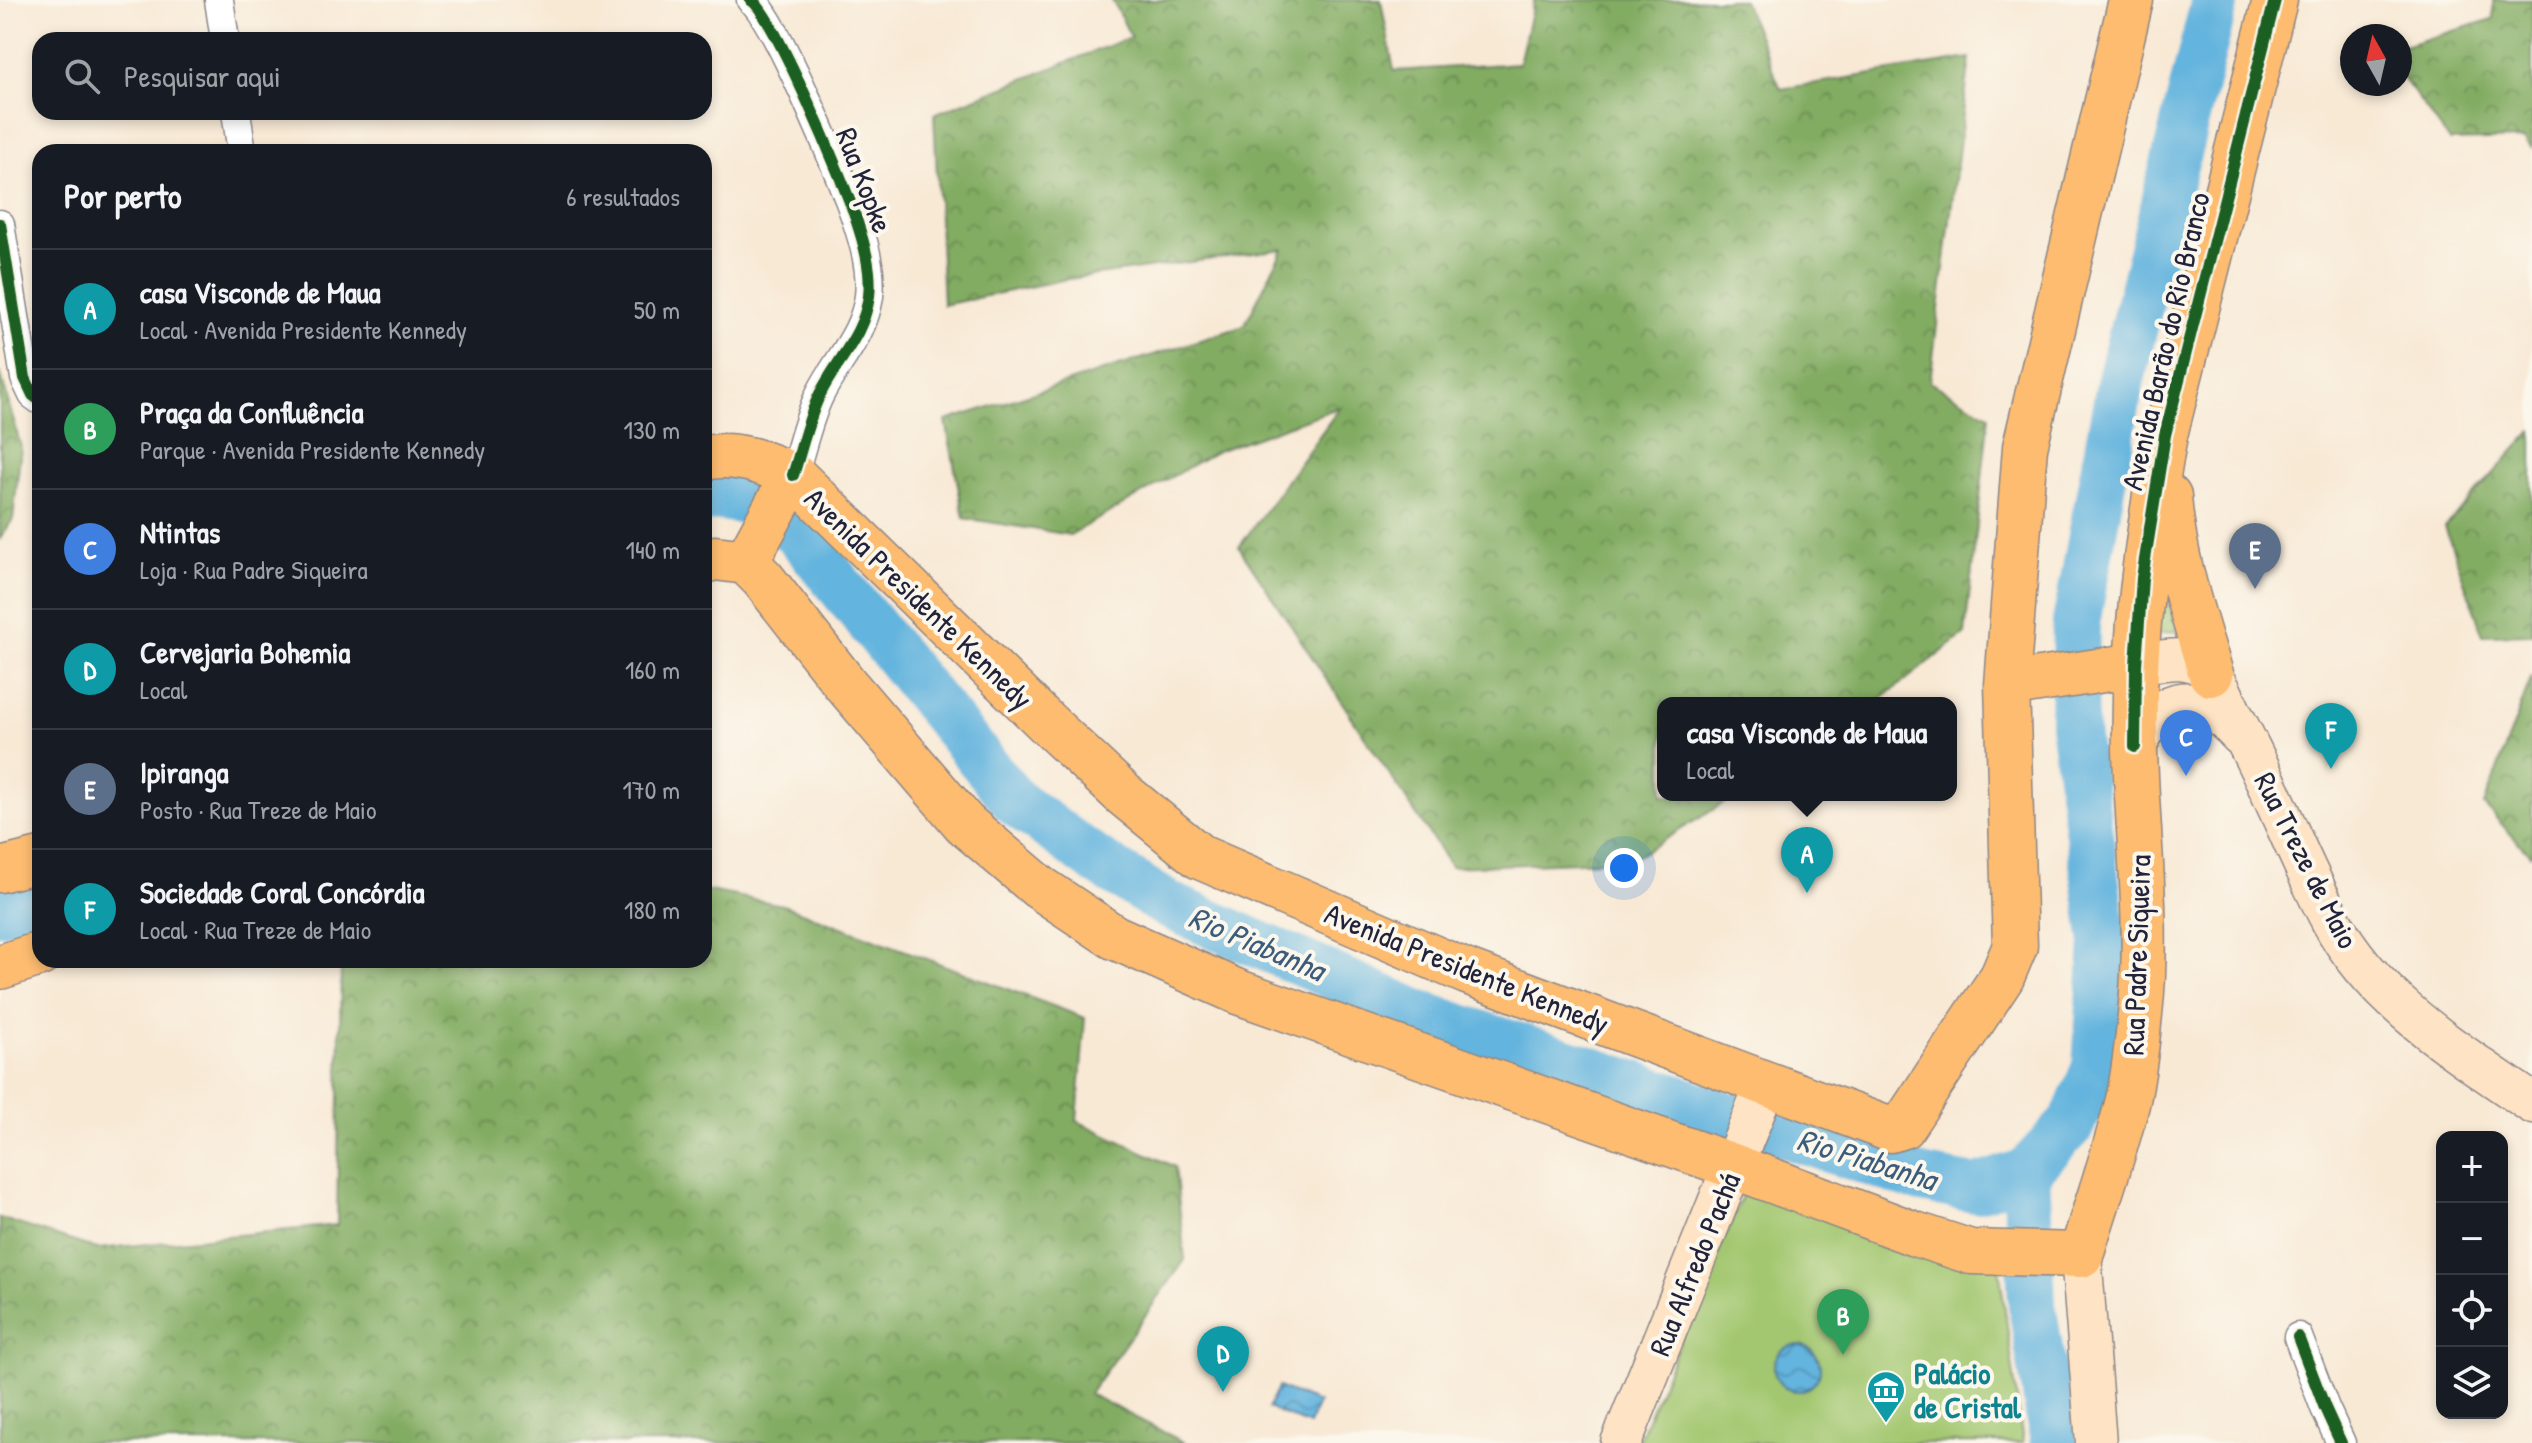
<!DOCTYPE html>
<html lang="pt">
<head>
<meta charset="utf-8">
<style>
  :root { --surface:#171b24; --page:#242831; --text:#f1f3f6; --muted:#9ea1a6; --line:#363941; --accent:#8c9099 }
  body { margin:0; font-family:"Patrick Hand",sans-serif; background:var(--page); color:var(--text) }
  .controls { position:absolute; right:24px; bottom:24px; display:grid; overflow:hidden; border-radius:16px; box-shadow:0 4px 12px #0003 }
  .controls button { width:72px; height:72px; display:grid; place-items:center; padding:0; border:0; border-bottom:2px solid var(--line); background:var(--surface); color:var(--text); font:40px sans-serif }
  .compass { position:absolute; left:2340px; top:24px; width:72px; height:72px; border-radius:50%; background:var(--surface); box-shadow:0 4px 12px #0003; rotate:352deg }
  .you { position:absolute; left:1624px; top:868px; width:28px; height:28px; margin:-20px; border:6px solid #fff; border-radius:50%; background:#1a73e8; box-shadow:0 0 0 12px #1a73e833 }
  .badge { display:grid; place-items:center; width:52px; height:52px; border-radius:50%; background:var(--accent); color:#fff; font-size:26px; font-weight:700 }
  .pin { position:absolute; translate:-50% -66px; filter:drop-shadow(0 2px 4px #0008) }
  .pin::after { content:''; position:absolute; top:42px; width:28px; height:24px; background:inherit; clip-path:polygon(0 0,100% 0,50% 100%) }
  .popup { position:absolute; left:1657px; top:697px; width:300px; height:104px; box-sizing:border-box; display:grid; place-content:center; border-radius:16px; background:var(--surface); filter:drop-shadow(0 2px 6px #0005); font-size:26px; white-space:nowrap; color:var(--muted) }
  .popup b { font-size:30px; color:var(--text) }
  .popup::after { content:''; position:absolute; left:50%; top:100%; margin-left:-16px; border:16px solid transparent; border-top-color:var(--surface) }
  .list { margin:0; padding:0; list-style:none }
  h2 { display:flex; justify-content:space-between; align-items:center; height:104px; margin:0; padding:0 32px; font-size:34px }
  h2 small { font-size:26px; font-weight:400; color:var(--muted) }
  .list li { display:grid; grid-template-columns:52px 1fr auto; gap:24px; align-items:center; box-sizing:border-box; height:120px; padding:0 32px; border-top:2px solid var(--line) }
  .list b { display:block; font-size:30px; white-space:nowrap }
  .list p { margin:0; font-size:26px; white-space:nowrap; color:var(--muted) }
  .list em { font-size:26px; font-style:normal; color:var(--muted) }
  .icon { flex:none; width:44px; height:44px; fill:none; stroke:currentColor; stroke-width:2; stroke-linecap:round; stroke-linejoin:round }
  .map { position:relative; flex:none; width:2532px; height:1443px; overflow:hidden }
  .search { position:absolute; background:var(--surface); box-shadow:0 4px 12px #0003; left:32px; top:32px; width:680px; height:88px; display:flex; align-items:center; gap:20px; box-sizing:border-box; padding:0 28px; border-radius:24px; color:var(--muted); font-size:30px }
  .panel { position:absolute; background:var(--surface); box-shadow:0 4px 12px #0003; left:32px; top:144px; width:680px; height:824px; border-radius:24px }
  .map>svg:first-child { display:block }
</style>
</head>
<body>
<div class="map">
<svg width="2532" height="1443" viewBox="0 0 2532 1443">
  <defs>
    <pattern id="grass-dots" width="8" height="8" patternUnits="userSpaceOnUse" patternTransform="scale(2)"><rect width="8" height="8" fill="#a3c770"/><path d="M2 2h.1M6 6h.1" fill="none" stroke="#8cab62" stroke-width="1.8" stroke-linecap="round"/></pattern>
    <pattern id="forest-crowns" width="20" height="18" patternUnits="userSpaceOnUse" patternTransform="scale(2)"><rect width="20" height="18" fill="#82ac62"/><path d="M2 6a3 3 0 1 1 6 0M12 15a3 3 0 1 1 6 0" fill="none" stroke="#6a8c52"/></pattern>
    <pattern id="water-waves" width="16" height="10" patternUnits="userSpaceOnUse" patternTransform="scale(2)"><rect width="16" height="10" fill="#64b4de"/><path d="M0 5q4-4 8 0t8 0" fill="none" stroke="#5292b5"/></pattern>
  </defs>
  <rect width="100%" height="100%" fill="#fbf7ec"/>
  <filter id="ink" filterUnits="userSpaceOnUse"><feTurbulence type="fractalNoise" baseFrequency=".0125" numOctaves="2"/><feDisplacementMap in="SourceGraphic" scale="16" xChannelSelector="R" yChannelSelector="G"/><feConvolveMatrix kernelMatrix="1 2 1 2 8 2 1 2 1" color-interpolation-filters="sRGB"/></filter>
  <filter id="wash" filterUnits="userSpaceOnUse"><feTurbulence type="fractalNoise" baseFrequency=".006" numOctaves="4" result="noise"/><feDisplacementMap in="SourceGraphic" scale="32" xChannelSelector="R" yChannelSelector="G"/><feGaussianBlur stdDeviation="1.8" result="paint"/><feColorMatrix in="noise" values="0 0 0 0 0 0 0 0 0 0 0 0 0 0 0 0 0 1.4 0 .05"/><feComposite in="paint" operator="in"/></filter>
  <g filter="url(#wash)">
    <rect width="100%" height="100%" fill="#f8e9d5"/>
    <path fill="url(#grass-dots)" stroke="#627456" stroke-width="2" d="M2157,568L2178,631L2156,634Z"/>
    <path fill="url(#forest-crowns)" stroke="#52674e" stroke-width="2" d="M1112,0H1381L1394,71L1519,63L1534,0H1743L1781,89L1970,58L1930,382L1989,415L1965,634L1876,703H1663V795H1737L1631,860L1451,867L1239,547L1340,407L1217,451L1070,535L964,518L946,421L1244,326L1283,249L1062,280L943,305L934,114L1131,37Z
      M2493,0H2532V149L2524,139L2450,141L2400,74V47L2493,19Z
      M0,372L21,447L13,519L0,539Z
      M2532,431V634L2483,635L2445,527Z
      M2532,676V853L2530,855L2484,805Z
      M704,890L783,905L1085,1018L1077,1121L1175,1167L1185,1260L1089,1394L1185,1443H0V1218L97,1249L337,1225L341,960H704Z"/>
    <path fill="#a3c770" stroke="#627456" stroke-width="2" d="M1746,1187L1999,1267L2023,1443H1637Z"/>
    <path fill="url(#water-waves)" stroke="#436b8c" stroke-width="2" d="M1774 1368a23 23 0 1 1 46 0a23 23 0 1 1-46 0Z
      M1278,1387L1318,1403L1309,1425L1268,1408Z"/>
    <g fill="none" stroke-linecap="round" stroke-linejoin="round">
      <path stroke="#64b4de" stroke-width="48" d="M704,499L714,496L755,502L797,533L1015,802L1094,859L1168,905L1419,1014L1921,1179L1975,1189L2026,1172L2073,1122L2096,1067L2104,943L2074,724L2076,623L2121,379L2215,0
        M0,911L40,899
        M2026,1172L2032,1305L2054,1443"/>
    </g>
  </g>
  <g filter="url(#ink)">
    <g fill="none" stroke-linecap="round" stroke-linejoin="round">
      <defs>
        <path id="minor" d="M219,0L225,40
          M751,0C772,10 846,187 856,219C864,243 872,270 869,296C864,335 837,360 820,394C808,418 802,448 793,475
          M236,112L242,152
          M0,224L25,378L33,395L40,400
          M2298,1337L2325,1408L2341,1443"/>
        <path id="secondary" d="M2136,665C2161,661 2191,651 2210,673C2220,684 2226,703 2233,716C2270,782 2295,853 2331,920C2375,1002 2457,1051 2532,1103
          M2135,747C2164,690 2198,690 2240,735
          M2081,1255L2096,1443
          M1621,1443L1766,1084"/>
        <path id="primary" d="M704,458C736,451 764,463 793,475L1046,722L1123,794L1200,857L1467,972L1891,1130L1903,1126L2002,977L2015,946L2007,685L2025,447L2131,0
          M2169,497C2174,559 2193,615 2211,674
          M704,561L715,558L746,562L763,579L846,685L965,824L1039,887L1114,937L1238,992L1733,1166L1915,1234L1971,1252L2081,1255C2096,1205 2114,1155 2127,1104C2134,1076 2137,1044 2140,1014C2150,926 2137,836 2135,748C2132,642 2147,539 2165,435L2275,0
          M746,562L793,475
          M2007,685L2136,665
          M0,870L40,860
          M0,967L40,954"/>
      </defs>
      <use href="#minor" stroke="#8d8688" stroke-width="31"/>
      <use href="#secondary" stroke="#8d8688" stroke-width="43"/>
      <use href="#primary" stroke="#8d8688" stroke-width="47"/>
      <use href="#minor" stroke="#fff" stroke-width="28"/>
      <use href="#secondary" stroke="#fee4c5" stroke-width="40"/>
      <use href="#primary" stroke="#fdbc6f" stroke-width="44"/>
      <defs>
        <path id="cycleway" d="M751,0C772,10 846,187 856,219C864,243 872,270 869,296C864,335 837,360 820,394C808,418 802,448 793,475
          M0,224L25,378L33,395L40,400
          M2135,747L2136,665L2142,578L2165,435L2275,0
          M2298,1337L2325,1408L2341,1443"/>
      </defs>
      <use href="#cycleway" stroke="#fbf7ec" stroke-width="17"/>
      <use href="#cycleway" stroke="#1b5e20" stroke-width="12"/>
    </g>
  </g>
  <defs>
    <symbol id="museum-pin" viewBox="-11 -11 22 30"><path d="M0 17L-7.5 6A9.5 9.5 0 1 1 7.5 6Z" fill="#0f9aa8" stroke="#fbf7ec"/><path d="M0-6L6-3V-2H-6V-3ZM-5-1h2V3h-2ZM-1-1h2V3h-2ZM3-1h2V3H3ZM-6 4H6V6H-6Z" fill="#fff"/></symbol>
  </defs>
  <g fill-rule="evenodd">
    <use href="#museum-pin" x="1864" y="1368" width="44" height="60"/>
  </g>
  <g text-anchor="middle" dominant-baseline="central" stroke-width="8" stroke-linejoin="round" paint-order="stroke">
    <g font-size="30" fill="#22223b" stroke="#fbf7ec">
      <text transform="translate(865 180) rotate(69)">Rua Kopke</text>
      <text transform="translate(2165 341) rotate(-77)">Avenida Barão do Rio Branco</text>
      <text transform="translate(919 598) rotate(44)">Avenida Presidente Kennedy</text>
      <text transform="translate(2307 860) rotate(63)">Rua Treze de Maio</text>
      <text transform="translate(2136 955) rotate(-88)">Rua Padre Siqueira</text>
      <text transform="translate(1467 968) rotate(22)">Avenida Presidente Kennedy</text>
      <text transform="translate(1694 1264) rotate(-68)">Rua Alfredo Pachá</text>
    </g>
    <g font-size="30" font-weight="bold" fill="#0d838f" stroke="#fbf7ec" text-anchor="start">
      <text x="1914" y="1373">Palácio<tspan x="1914" dy="34">de Cristal</tspan></text>
    </g>
    <g font-size="32" font-style="italic" fill="#3c5c7c" stroke="#fbf7ec">
      <text transform="translate(1257 943) rotate(23)">Rio Piabanha</text>
      <text transform="translate(1867 1159) rotate(17)">Rio Piabanha</text>
    </g>
  </g>
</svg>
<div class="controls">
<button>+</button>
<button>−</button>
<button><svg class="icon" aria-label="locate" viewBox="0 0 24 24"><circle cx="12" cy="12" r="6"/><path d="M12 2v4M12 18v4M2 12h4M18 12h4"/></svg></button>
<button><svg class="icon" aria-label="layers" viewBox="0 0 24 24"><path d="M12 4l9 5-9 5-9-5zM3 14l9 5 9-5"/></svg></button>
</div>
<svg class="compass" viewBox="-18 -18 36 36"><path d="M0-13l5 13h-10z" fill="#e53935"/><path d="M0 13l5-13h-10z" fill="#9ea1a6"/></svg>
<div class="you"></div>
<div class="pin badge" style="left:1807px;top:893px;background:#0f9aa8">A</div>
<div class="popup"><b>casa Visconde de Maua</b>Local</div>
<div class="pin badge" style="left:1843px;top:1355px;background:#2e9e5b">B</div>
<div class="pin badge" style="left:2186px;top:776px;background:#3f7fe0">C</div>
<div class="pin badge" style="left:1223px;top:1392px;background:#0f9aa8">D</div>
<div class="pin badge" style="left:2255px;top:589px;background:#5c6f8a">E</div>
<div class="pin badge" style="left:2331px;top:769px;background:#0f9aa8">F</div>
<div class="search"><svg class="icon" aria-label="search" viewBox="0 0 24 24"><circle cx="10" cy="10" r="6"/><path d="M15 15l6 6"/></svg>Pesquisar aqui</div>
<section class="panel">
<h2>Por perto<small>6 resultados</small></h2>
<ul class="list">
<li><span class="badge" style="background:#0f9aa8">A</span><div><b>casa Visconde de Maua</b><p>Local · Avenida Presidente Kennedy</p></div><em>50 m</em></li>
<li><span class="badge" style="background:#2e9e5b">B</span><div><b>Praça da Confluência</b><p>Parque · Avenida Presidente Kennedy</p></div><em>130 m</em></li>
<li><span class="badge" style="background:#3f7fe0">C</span><div><b>Ntintas</b><p>Loja · Rua Padre Siqueira</p></div><em>140 m</em></li>
<li><span class="badge" style="background:#0f9aa8">D</span><div><b>Cervejaria Bohemia</b><p>Local</p></div><em>160 m</em></li>
<li><span class="badge" style="background:#5c6f8a">E</span><div><b>Ipiranga</b><p>Posto · Rua Treze de Maio</p></div><em>170 m</em></li>
<li><span class="badge" style="background:#0f9aa8">F</span><div><b>Sociedade Coral Concórdia</b><p>Local · Rua Treze de Maio</p></div><em>180 m</em></li>
</ul>
</section>
</div>
</body>
</html>
